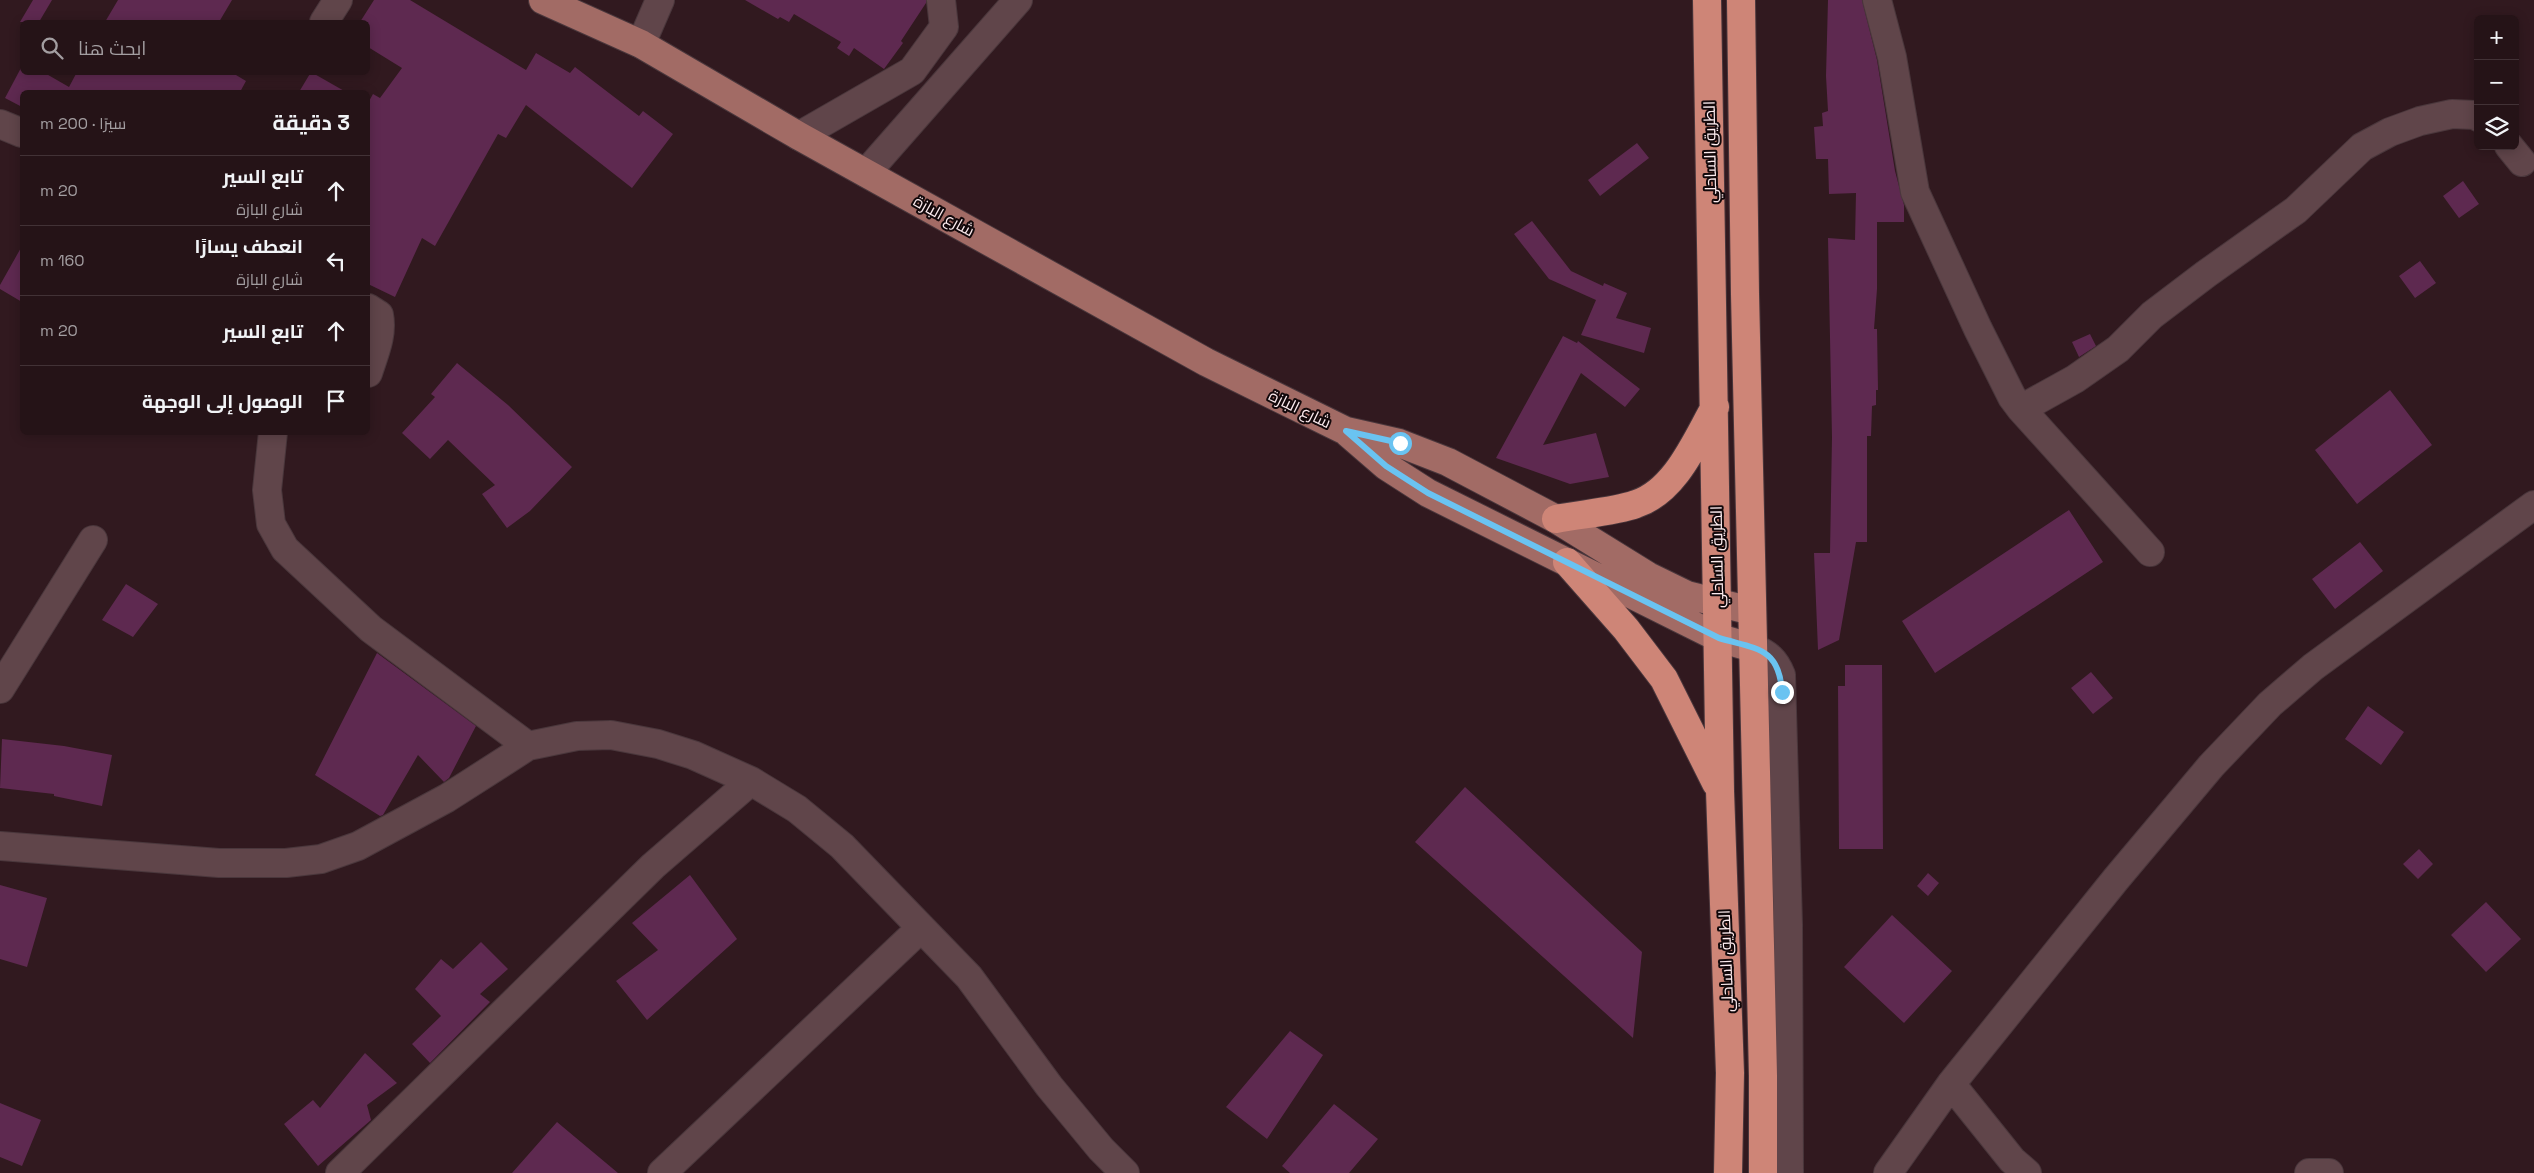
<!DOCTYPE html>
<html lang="ar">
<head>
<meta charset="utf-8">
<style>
  :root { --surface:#251317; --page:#2d1c20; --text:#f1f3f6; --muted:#a39ea1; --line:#423236 }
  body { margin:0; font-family:"Space Grotesk",Cairo,sans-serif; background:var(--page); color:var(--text); direction:rtl }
  .controls { position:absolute; right:15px; top:15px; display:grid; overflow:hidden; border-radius:8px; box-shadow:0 2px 12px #0003 }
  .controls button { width:45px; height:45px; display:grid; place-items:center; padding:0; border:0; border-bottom:1px solid var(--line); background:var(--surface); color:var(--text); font:25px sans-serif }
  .stop { position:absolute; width:15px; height:15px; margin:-11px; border:4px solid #6ac3f1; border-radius:50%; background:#fff }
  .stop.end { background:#6ac3f1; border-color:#fff; box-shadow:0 1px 5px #0008 }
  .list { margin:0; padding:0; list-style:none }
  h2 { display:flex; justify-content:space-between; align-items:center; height:65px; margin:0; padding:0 20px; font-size:21px }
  h2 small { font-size:16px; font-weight:400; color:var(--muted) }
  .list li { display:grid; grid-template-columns:32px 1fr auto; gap:15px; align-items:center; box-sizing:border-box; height:70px; padding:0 20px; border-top:1px solid var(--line) }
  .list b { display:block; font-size:19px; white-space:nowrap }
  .list p { margin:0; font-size:16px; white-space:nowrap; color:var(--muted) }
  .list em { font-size:16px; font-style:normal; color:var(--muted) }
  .icon { flex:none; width:28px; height:28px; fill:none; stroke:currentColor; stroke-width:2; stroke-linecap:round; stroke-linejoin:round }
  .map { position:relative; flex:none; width:2534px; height:1173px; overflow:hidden; direction:ltr }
  .search { position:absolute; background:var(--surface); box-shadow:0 2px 12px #0003; left:20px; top:20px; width:350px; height:55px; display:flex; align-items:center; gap:12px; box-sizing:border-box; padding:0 18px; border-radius:8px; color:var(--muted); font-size:19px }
  .panel { position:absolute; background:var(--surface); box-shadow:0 2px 12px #0003; left:20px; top:90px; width:350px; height:345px; border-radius:8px; direction:rtl }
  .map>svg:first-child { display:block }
</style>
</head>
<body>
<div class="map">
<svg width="2534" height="1173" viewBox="0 0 2534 1173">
  <rect width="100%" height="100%" fill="#31191f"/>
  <path fill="#5e2950" d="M33,0H52L39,22H20Z
    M118,0H232L219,22H105Z
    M374,0H410L526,70L536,53L570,73L575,67L639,116L643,111L673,134L632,188L526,105L506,138L498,134L435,246L422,238L395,297L368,284V103L373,94L380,98L402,68L368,47V22H360Z
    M745,0H926V3L901,41L903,43L884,69L854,48L849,56L837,48L841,42L794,14L789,22L780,17L778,19Z
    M1828,0H1862L1877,60L1895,171L1904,205V222H1877V289L1874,329H1877L1878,390H1876V405L1872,406L1871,436H1867V542H1856L1839,640L1818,650L1814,553H1830L1832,437L1828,238L1855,240L1856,193L1829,194L1828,159H1816L1814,127L1823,126L1822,113L1828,111L1826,76Z
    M22,66V72H43L69,87L77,72H231L246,81L240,92H22V107L5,98Z
    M311,72L346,92H299Z
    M1637,143L1649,158L1600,196L1588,180Z
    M2463,181L2479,204L2459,218L2443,196Z
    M1532,221L1571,271L1603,286L1604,283L1627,293L1616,318L1651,328L1644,353L1581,335L1596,300L1549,279L1514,234Z
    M22,246V302L0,289V285Z
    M2420,261L2436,283L2415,298L2399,276Z
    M2090,334L2096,346L2079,357L2072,342Z
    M1563,336L1577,343L1578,341L1640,389L1625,407L1581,373L1543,445L1596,433L1609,477L1570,484L1496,458Z
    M457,363L508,405L572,467L530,511L507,528L482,494L495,485L448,440L430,459L402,433L435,397L431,394Z
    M2390,390L2432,445L2357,504L2315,450Z
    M2069,510L2103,562L1935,673L1902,621Z
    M2360,542L2383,571L2335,609L2312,579Z
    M126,584L158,604L133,637L102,620Z
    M377,653L476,726L449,778L444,782L418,755L383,815L380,816L315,775Z
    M1845,665H1882L1883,849H1839L1838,686H1845Z
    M2091,672L2113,698L2093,714L2071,688Z
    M2368,706L2404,732L2381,765L2345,739Z
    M2,739L64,746L112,755L102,806L54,796V794L0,788Z
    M1465,787L1642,952L1633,1038L1415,842Z
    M2419,849L2433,864L2418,879L2403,864Z
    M1928,873L1939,883L1928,896L1917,886Z
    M690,875L737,939L647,1020L616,981L658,950L632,923Z
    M0,885L47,898L27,967L0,959Z
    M2486,902L2521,939L2486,972L2451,935Z
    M1892,915L1952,971L1904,1023L1844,967Z
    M481,942L508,969L480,994L490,1002L430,1063L412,1044L441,1016L415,989L441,959L453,969Z
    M1290,1031L1323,1055L1267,1139L1226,1107Z
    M365,1053L397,1083L367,1105L371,1120L318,1166L284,1124L313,1100L320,1108Z
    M0,1103L41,1120L22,1166L0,1157Z
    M1334,1104L1378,1139L1349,1173H1290L1282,1166Z
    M557,1122L618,1173H512Z"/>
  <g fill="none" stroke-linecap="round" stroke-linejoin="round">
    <defs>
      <path id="minor" d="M1877,0L1892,57L1915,192L1978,329L2012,397L2021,409L2150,552
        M324,22L338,0
        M641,44L660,0
        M0,124L22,133
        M799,136L912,71L944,27L941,0
        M2509,146L2522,162
        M866,173L1018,0
        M368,308L379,315C383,335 374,354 368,373
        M2021,409L2075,379L2118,349L2152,315L2206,274L2296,210L2362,147L2390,132L2420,121L2452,114L2475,115L2478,117
        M273,432L267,490L271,524L285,549L371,629L528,746
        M1753,648C1768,654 1775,660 1781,675L1788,925L1789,1173
        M0,689L93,540
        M0,846L219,863H286L321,859L358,846L447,798L528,746L577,736L611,735L658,744L693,755L751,781L797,809L842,846L969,977L1049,1086L1101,1149L1125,1173
        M1951,1084L2012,1160L2027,1173
        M340,1173L653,866L751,781
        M662,1173L921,928
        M1888,1173L1951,1084L2116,879L2211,766L2270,704L2313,667L2534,505
        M2309,1173H2329"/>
      <path id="major" d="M543,0L641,44L799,136L1206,362L1346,431L1399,443L1448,462L1556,519L1648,576L1687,595L1752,611
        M1349,434L1386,466L1428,493L1719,638L1753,648"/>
      <path id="highway" d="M1707,0L1720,791L1730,1073L1728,1173
        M1741,0L1745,294L1763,1076V1173
        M1556,519C1580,514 1614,512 1636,504C1676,491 1696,440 1715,407
        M1567,562L1626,629L1664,679L1716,783"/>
    </defs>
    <use href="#minor" stroke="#4a373c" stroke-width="30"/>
    <use href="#major" stroke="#4a373c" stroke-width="30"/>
    <use href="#highway" stroke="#4a373c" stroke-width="30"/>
    <use href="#minor" stroke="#60454a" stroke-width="28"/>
    <use href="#major" stroke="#a26b65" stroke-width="28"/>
    <use href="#highway" stroke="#ce8577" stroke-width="28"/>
  </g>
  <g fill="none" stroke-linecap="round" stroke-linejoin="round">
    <path stroke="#6ac3f1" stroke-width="6" d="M1400,443L1346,431L1386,466L1428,493L1719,638C1756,649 1779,647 1782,692"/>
  </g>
  <g text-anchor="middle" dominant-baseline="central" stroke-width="4" stroke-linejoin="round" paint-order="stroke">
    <g font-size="16" fill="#fdecef" stroke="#12080a">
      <text transform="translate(1710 152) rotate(-91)">الطريق الساحلي</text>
      <text transform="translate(944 216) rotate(29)">شارع البازة</text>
      <text transform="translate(1300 409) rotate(26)">شارع البازة</text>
      <text transform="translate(1717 557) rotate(-91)">الطريق الساحلي</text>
      <text transform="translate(1726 961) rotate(-92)">الطريق الساحلي</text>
    </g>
  </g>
</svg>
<div class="controls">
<button>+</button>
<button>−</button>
<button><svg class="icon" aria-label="layers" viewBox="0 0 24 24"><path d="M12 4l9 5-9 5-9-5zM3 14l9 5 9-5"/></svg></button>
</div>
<div class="stop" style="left:1400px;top:443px"></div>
<div class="stop end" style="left:1782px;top:692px"></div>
<div class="search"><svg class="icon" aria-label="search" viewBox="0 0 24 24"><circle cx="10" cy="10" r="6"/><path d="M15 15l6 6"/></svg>ابحث هنا</div>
<section class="panel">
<h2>3 دقيقة<small>سيرًا · 200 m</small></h2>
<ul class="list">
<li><svg class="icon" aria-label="ahead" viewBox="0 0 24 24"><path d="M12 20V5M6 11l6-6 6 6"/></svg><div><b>تابع السير</b><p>شارع البازة</p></div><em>20 m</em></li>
<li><svg class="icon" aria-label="left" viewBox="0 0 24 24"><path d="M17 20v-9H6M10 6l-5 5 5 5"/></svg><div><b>انعطف يسارًا</b><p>شارع البازة</p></div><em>160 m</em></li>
<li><svg class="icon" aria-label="ahead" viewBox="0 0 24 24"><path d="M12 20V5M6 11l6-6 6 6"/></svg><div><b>تابع السير</b></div><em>20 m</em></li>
<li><svg class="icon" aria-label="arrive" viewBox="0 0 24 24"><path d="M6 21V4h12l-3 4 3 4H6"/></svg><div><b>الوصول إلى الوجهة</b></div></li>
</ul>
</section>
</div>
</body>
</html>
